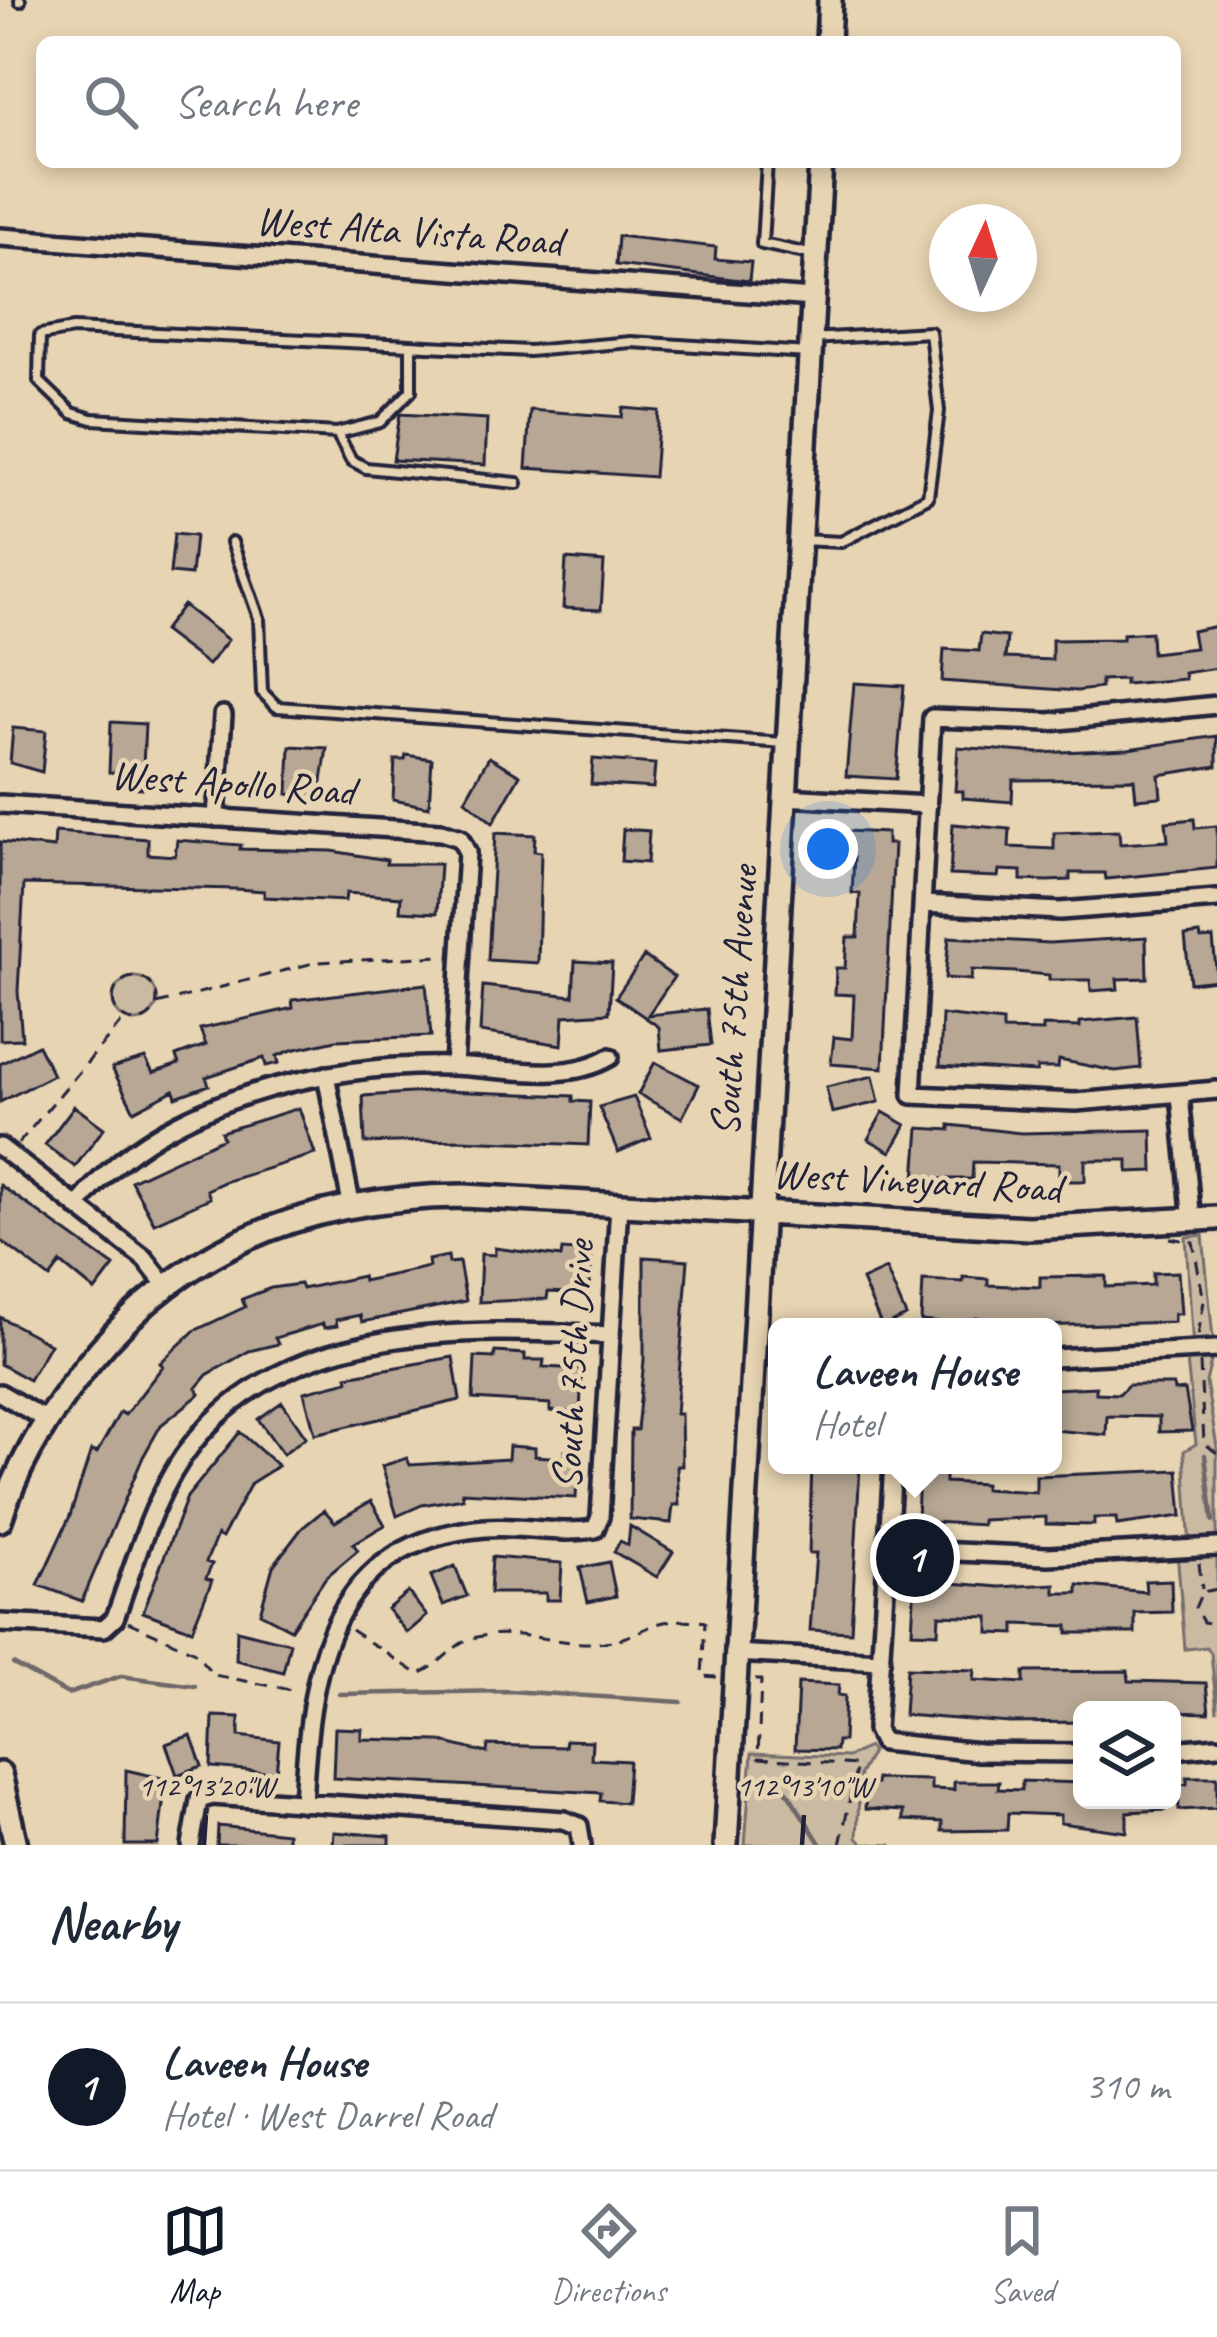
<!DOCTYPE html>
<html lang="en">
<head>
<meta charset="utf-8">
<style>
  :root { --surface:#fff; --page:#f2f2f3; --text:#1f2937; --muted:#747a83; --line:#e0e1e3; --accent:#111827 }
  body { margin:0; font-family:Caveat,sans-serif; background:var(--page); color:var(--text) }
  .controls { position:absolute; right:36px; bottom:36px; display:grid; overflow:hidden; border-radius:18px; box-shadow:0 6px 18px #0003 }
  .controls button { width:108px; height:108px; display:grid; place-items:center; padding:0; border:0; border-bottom:3px solid var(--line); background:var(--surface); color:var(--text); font:60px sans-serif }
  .compass { position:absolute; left:929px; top:204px; width:108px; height:108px; border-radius:50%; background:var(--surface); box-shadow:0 6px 18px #0003; rotate:4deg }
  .you { position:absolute; left:828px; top:849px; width:42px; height:42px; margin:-30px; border:9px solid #fff; border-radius:50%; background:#1a73e8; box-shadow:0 0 0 18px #1a73e833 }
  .badge { display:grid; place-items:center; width:78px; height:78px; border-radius:50%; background:var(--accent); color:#fff; font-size:39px; font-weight:700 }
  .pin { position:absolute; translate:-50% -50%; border:6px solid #fff; box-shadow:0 3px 12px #0006 }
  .popup { position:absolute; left:768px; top:1318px; width:294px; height:156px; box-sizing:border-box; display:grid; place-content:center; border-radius:18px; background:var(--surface); filter:drop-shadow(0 3px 9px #0005); font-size:39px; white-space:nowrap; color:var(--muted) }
  .popup b { font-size:45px; color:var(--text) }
  .popup::after { content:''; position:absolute; left:50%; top:100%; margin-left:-24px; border:24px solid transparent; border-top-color:var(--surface) }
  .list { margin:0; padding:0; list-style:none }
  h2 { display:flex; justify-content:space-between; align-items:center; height:156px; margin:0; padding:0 48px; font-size:51px }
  h2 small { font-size:39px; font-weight:400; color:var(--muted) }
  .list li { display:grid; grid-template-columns:78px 1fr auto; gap:36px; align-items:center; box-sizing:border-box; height:168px; padding:0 48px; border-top:3px solid var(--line) }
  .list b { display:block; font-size:45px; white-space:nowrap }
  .list p { margin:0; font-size:39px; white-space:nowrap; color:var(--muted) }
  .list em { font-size:39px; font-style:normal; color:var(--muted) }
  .icon { flex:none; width:66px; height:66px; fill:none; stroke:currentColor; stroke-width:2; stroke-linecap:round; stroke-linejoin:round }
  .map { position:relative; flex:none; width:1217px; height:1845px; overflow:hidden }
  .search { position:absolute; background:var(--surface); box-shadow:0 6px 18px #0003; left:36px; right:36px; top:36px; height:132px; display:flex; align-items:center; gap:30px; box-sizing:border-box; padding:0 42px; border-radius:18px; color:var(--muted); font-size:45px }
  .sheet { height:324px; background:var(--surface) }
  nav { display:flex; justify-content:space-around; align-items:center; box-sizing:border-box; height:168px; border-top:3px solid var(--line); background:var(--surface); font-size:33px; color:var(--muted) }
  nav a { display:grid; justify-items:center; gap:6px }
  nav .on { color:var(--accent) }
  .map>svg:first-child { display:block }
</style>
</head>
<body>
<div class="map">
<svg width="1217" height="1845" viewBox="0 0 1217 1845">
  <rect width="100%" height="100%" fill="#e7d4b2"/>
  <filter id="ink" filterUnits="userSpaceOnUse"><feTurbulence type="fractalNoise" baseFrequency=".00833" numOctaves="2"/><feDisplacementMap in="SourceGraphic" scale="24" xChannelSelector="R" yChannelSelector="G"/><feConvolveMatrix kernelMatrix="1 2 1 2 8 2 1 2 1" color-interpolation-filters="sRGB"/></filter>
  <g filter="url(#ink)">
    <path fill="#cabaa1" stroke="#766e6e" stroke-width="3" d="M113 999a22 22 0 1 1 44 0a22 22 0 1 1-44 0Z
      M1203,1235L1214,1349L1206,1382L1217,1447V1712L1211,1653L1207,1647L1185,1649L1177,1551L1190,1549L1184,1451L1196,1444L1186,1351L1193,1350L1186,1237Z
      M868,1747L872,1752L860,1774L857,1838L863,1844L892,1845H745L752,1753L848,1757Z"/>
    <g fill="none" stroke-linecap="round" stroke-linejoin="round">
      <path stroke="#6e6769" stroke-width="4.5" d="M1205,1455L1213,1521
        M13,1664L68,1694L121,1676L195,1686
        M339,1694L509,1691L681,1702
        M781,1782L821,1845"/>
    </g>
    <path fill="#b7a794" stroke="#22223b" stroke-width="3" d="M618,236L716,247L715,259L751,262L749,281L616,265Z
      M623,408L659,411L654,477L526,468L530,410L622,417Z
      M400,414L487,419L485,465L393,460Z
      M174,534L195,536L191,575L170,573Z
      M566,559L604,562L601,610L563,608Z
      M183,605L228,640L208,665L163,631Z
      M1217,626V668L1184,673L1185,679L1125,684V679L1101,680V688L1077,691L942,681L944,649L979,651L981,634L1007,637L1005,658L1052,660V640L1123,639V634L1151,632L1152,653L1195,648L1192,631Z
      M854,683L904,686L896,779L846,776Z
      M111,722L145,724L142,788L125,787L126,773L109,772Z
      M13,728L46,731L42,772L10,763Z
      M1217,736V766L1159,775L1161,797L1136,799L1134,779L1013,780L1012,802L963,798V791H955L958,747L1038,753L1128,749Z
      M290,746L327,748L319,801L288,794Z
      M406,755L432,759L429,807L393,800L395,760H405Z
      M489,757L520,775L493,823L465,800Z
      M593,759L655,764L653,788L591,784Z
      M1194,819L1195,828L1217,826V868L1106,879L1105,873H1070V880L1047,881L1021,880V871L999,870L998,877L950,875L953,824L1010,829L1009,847L1054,849V833L1119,831L1120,844L1168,841L1166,822Z
      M623,829L649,831L647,863L621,861Z
      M846,831L887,833V844H894L883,1068L831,1064L834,1037L852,1039L854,995L835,994L836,968H845L847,937H858L860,894L852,893L854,858H845Z
      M55,832L148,839V854L175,856L177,840L241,845L240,849L332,851L387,860L386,864H440L437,913L400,911L401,897L346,893L345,901L264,897V891L235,889L24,884L18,991L22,1039L0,1040V842L54,848Z
      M495,833L535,835L534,851L541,852L538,963L488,960Z
      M1200,934L1201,939L1213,938L1217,980L1190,983L1185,936Z
      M949,937L1049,943L1146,937L1147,978L1117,979L1118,989L1091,991L1090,980H1049V975L1016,972L972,970L971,980L945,978Z
      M644,956L674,977L648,1015L707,1009L711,1045L661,1050L659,1027L616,997Z
      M575,961L612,963L609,1013L564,1016L562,1045L480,1032L483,986L573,996Z
      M426,984L431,1036L336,1040L292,1050L277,1056L279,1063L266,1066L264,1058L206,1077L209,1085L176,1097L174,1090L134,1111L112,1068L145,1058L153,1073L179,1064L176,1056L206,1045L200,1029L293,1008L292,1000Z
      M942,1015L1003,1022V1030L1043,1031V1026L1080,1027V1022L1137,1017L1141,1068L1115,1071L1059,1060L1058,1068H1037V1072L940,1066Z
      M38,1045L53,1075L0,1102V1064Z
      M655,1062L699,1085L682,1118L638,1094Z
      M873,1076L879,1102L832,1113L826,1087Z
      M444,1091L573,1096V1101L590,1102L588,1145L460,1140L365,1143L363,1096Z
      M634,1097L651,1138L618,1152L599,1107Z
      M74,1106L104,1128L75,1167L45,1145Z
      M299,1108L315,1154L224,1182L207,1190L210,1198L154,1223L131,1181L223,1138L221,1132Z
      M883,1112L906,1125L891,1152L868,1139Z
      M950,1125L1021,1133L1152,1130L1153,1171L1128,1172V1160H1085V1181H1067V1174H1059V1164L973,1162L972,1179H915L919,1128L950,1130Z
      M0,1185L114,1266L95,1291L61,1263L50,1278L0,1240Z
      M495,1248L561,1257L562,1250L592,1252L589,1294L548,1292L547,1299L479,1302L481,1254L495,1255Z
      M448,1256L449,1263L459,1262L466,1301L362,1322L360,1315L336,1320L337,1326L324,1328L323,1324L275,1338L278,1344L249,1351L207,1375L196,1388L200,1394L161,1425L143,1457L82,1601L38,1585L70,1516L91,1451L97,1453L120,1412L125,1415L163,1366L160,1363L194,1331L245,1307L242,1299L271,1288L300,1284L302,1289L362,1276L363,1281L429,1267L428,1260Z
      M644,1257L688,1260L676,1414H681L682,1466H677L679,1505H673L671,1523L630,1519L631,1430H637L644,1360Z
      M886,1269L906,1316L882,1327L862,1280Z
      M1178,1272L1181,1314H1174V1322L1000,1327V1320L976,1318L975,1326L921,1321L923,1280L963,1282V1277L988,1279V1285L1040,1287V1277L1106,1276V1287L1153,1285V1273Z
      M0,1317L50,1344L29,1380L0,1364Z
      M495,1352L525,1354V1360H544L543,1367L582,1369L580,1413L550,1411V1404L473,1399L475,1357L494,1358Z
      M453,1357L460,1400L315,1434L304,1392L348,1381L347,1376Z
      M1128,1385H1173L1174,1391L1185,1390L1192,1431L1159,1432V1417L1107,1416L1106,1435L1053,1430V1389L1096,1387V1393L1119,1394Z
      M282,1402L306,1437L283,1454L258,1419Z
      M240,1432L278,1466L251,1483L222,1538L217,1535L206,1562L212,1564L206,1578L212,1580L192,1630L143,1612L187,1497Z
      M509,1446L535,1448V1456L565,1458V1451L578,1452L576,1498L462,1492L463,1498L422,1505L397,1516L382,1466L407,1458L410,1465L508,1459Z
      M812,1465H860L851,1632L810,1630L816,1553H809Z
      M919,1470L945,1471V1482L984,1484V1489L1036,1492V1476L1178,1470L1182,1516L1117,1525L1116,1518H1094V1525L1046,1524V1517L982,1520V1525L917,1521Z
      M371,1501L385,1525L353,1544L358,1550L326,1577L291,1629L260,1613L273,1566L302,1528L324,1510L335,1522Z
      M630,1526L673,1552L657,1577L614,1552L620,1541L628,1545Z
      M492,1557L562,1563L560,1600H546V1593H490Z
      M609,1562L616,1596L588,1602L580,1568Z
      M455,1566L467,1596L443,1605L431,1576Z
      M915,1580L1000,1587L1055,1584V1593H1078V1585L1146,1592L1145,1581L1171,1580L1172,1612L1135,1613V1633H1068V1626L1015,1624V1634L989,1633V1617L939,1615L938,1633L912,1632Z
      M408,1592L427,1616L407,1633L387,1609Z
      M237,1630L290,1643L283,1672L236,1660Z
      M907,1668L975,1670L974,1680L1024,1683V1672L1128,1671L1129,1681L1206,1683L1209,1713L1082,1710V1722L1010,1723L904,1715Z
      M798,1683L839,1685L838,1695L845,1696L843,1741H837L836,1750L795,1749Z
      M213,1716L239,1717V1736L279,1741L276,1773L211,1767Z
      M335,1728L362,1729L361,1739L438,1741L487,1753L488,1745L565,1747L566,1740L592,1741L591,1759L629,1761L626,1803L600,1801L601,1793L333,1778Z
      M191,1735L202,1766L177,1775L166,1744Z
      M126,1770L166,1779L158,1845H125Z
      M1187,1777H1217V1808L1179,1810L1178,1785L1187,1784Z
      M876,1779L931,1780V1789L954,1790V1782H999L998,1789L1022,1790V1781L1082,1783V1800H1165V1810L1127,1812V1832L1060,1823V1815L1008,1813L1007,1830L942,1831V1822L903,1820V1811L865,1809L866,1784H876Z
      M218,1826L287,1833V1845H217Z
      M334,1832L390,1836V1845H333Z"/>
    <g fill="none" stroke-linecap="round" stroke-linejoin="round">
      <defs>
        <path id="lane" d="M20,1V0
          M767,162L762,244L814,255
          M411,345V391L380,422L337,433L92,419L72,413L39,381L40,335L73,329L411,345L427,346L529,351L631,342L808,353
          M337,433L351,460L366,468L517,483
          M801,540L841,542L928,497L939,411L930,332L811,339
          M232,542L259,618L262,692L277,707L785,743"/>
        <path id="street" d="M0,237L813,298
          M1217,705L1049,722L932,718L912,1095L1076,1102L1217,1090
          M784,797L928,805
          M0,804L441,832L460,838L467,852L454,1066
          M216,818L223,715
          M923,904L1060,911L1217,899
          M326,1075L351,1203
          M1180,1095L1192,1222
          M0,1147L145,1259L166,1286
          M77,1207C155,1101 323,1063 449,1066C500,1067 564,1084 610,1057
          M1053,1358L1217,1349
          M0,1393L46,1420
          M893,1465L876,1730L882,1742L979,1752L1082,1753
          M888,1549L1048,1556L1217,1547
          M0,1623L104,1628L115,1618C136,1560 154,1492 193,1443C291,1320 471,1329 611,1335
          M734,1653L881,1661
          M1172,1750L1217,1746
          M303,1803C310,1674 324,1542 485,1528C522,1525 558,1535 595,1529L600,1517L619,1205
          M191,1845L199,1800L212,1796L564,1820L579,1826L582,1845"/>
        <path id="secondary" d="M828,42L830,0
          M0,1520C16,1469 42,1426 73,1383C172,1249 300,1197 464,1196L1028,1228L1217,1218
          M0,1774L16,1845
          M726,1845L821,162"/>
      </defs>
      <use href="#lane" stroke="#22223b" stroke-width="16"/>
      <use href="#street" stroke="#22223b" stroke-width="24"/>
      <use href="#secondary" stroke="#22223b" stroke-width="30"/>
      <path stroke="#22223b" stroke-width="3" stroke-dasharray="12 9" stroke-linecap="butt" d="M113 999a22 22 0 1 1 44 0a22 22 0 1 1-44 0Z
        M157,1004L317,962L443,956
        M18,1144L125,1018
        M1170,1238L1193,1242L1204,1301L1198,1336
        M1200,1363L1204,1443L1217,1453
        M1199,1563L1202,1589
        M1217,1589L1202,1592L1195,1608L1203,1622L1217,1624
        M128,1622L193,1651L214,1675L297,1691
        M351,1630L418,1674C440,1667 452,1644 473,1638C518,1626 562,1648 605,1642C650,1635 648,1614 705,1622L702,1676L716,1677
        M755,1680H761L758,1758L857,1765L840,1845"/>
      <use href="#lane" stroke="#e7d4b2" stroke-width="8"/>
      <use href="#street" stroke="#e7d4b2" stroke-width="15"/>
      <use href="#secondary" stroke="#e7d4b2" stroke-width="21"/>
    </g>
  </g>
  <path fill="none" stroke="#22223b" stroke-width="4.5" d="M204,1845L206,1815M802,1845L804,1815"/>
  <g text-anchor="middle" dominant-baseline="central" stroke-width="9" stroke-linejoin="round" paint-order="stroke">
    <g font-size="42" fill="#22223b" stroke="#e7d4b2">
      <text transform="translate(409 231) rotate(4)">West Alta Vista Road</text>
      <text transform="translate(233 783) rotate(4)">West Apollo Road</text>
      <text transform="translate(734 1001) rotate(-86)">South 75th Avenue</text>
      <text transform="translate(917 1181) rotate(3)">West Vineyard Road</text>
      <text transform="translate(573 1365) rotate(-87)">South 75th Drive</text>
    </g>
  </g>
  <g font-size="30" text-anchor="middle" fill="#22223b" stroke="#e7d4b2" stroke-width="9" stroke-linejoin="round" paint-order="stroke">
    <text x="206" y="1796">112°13'20"W</text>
    <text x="804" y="1796">112°13'10"W</text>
  </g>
</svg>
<div class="controls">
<button><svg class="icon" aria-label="layers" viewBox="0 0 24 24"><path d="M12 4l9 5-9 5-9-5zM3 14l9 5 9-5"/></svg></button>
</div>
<svg class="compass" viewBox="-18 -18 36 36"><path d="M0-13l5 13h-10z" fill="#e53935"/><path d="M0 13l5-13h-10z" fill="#747a83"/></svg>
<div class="you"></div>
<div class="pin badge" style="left:915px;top:1558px">1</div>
<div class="popup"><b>Laveen House</b>Hotel</div>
<div class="search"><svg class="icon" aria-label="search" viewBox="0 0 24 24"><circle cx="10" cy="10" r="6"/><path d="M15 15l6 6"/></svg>Search here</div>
</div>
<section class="sheet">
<h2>Nearby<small></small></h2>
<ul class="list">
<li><span class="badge">1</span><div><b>Laveen House</b><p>Hotel · West Darrel Road</p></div><em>310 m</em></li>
</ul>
</section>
<nav>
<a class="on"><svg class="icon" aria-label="map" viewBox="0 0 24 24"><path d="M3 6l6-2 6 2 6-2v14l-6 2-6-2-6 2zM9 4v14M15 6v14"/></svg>Map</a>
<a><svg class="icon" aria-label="directions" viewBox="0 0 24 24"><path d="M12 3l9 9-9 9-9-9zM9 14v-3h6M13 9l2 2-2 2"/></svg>Directions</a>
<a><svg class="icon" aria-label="saved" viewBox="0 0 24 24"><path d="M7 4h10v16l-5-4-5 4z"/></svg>Saved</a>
</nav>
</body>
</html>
